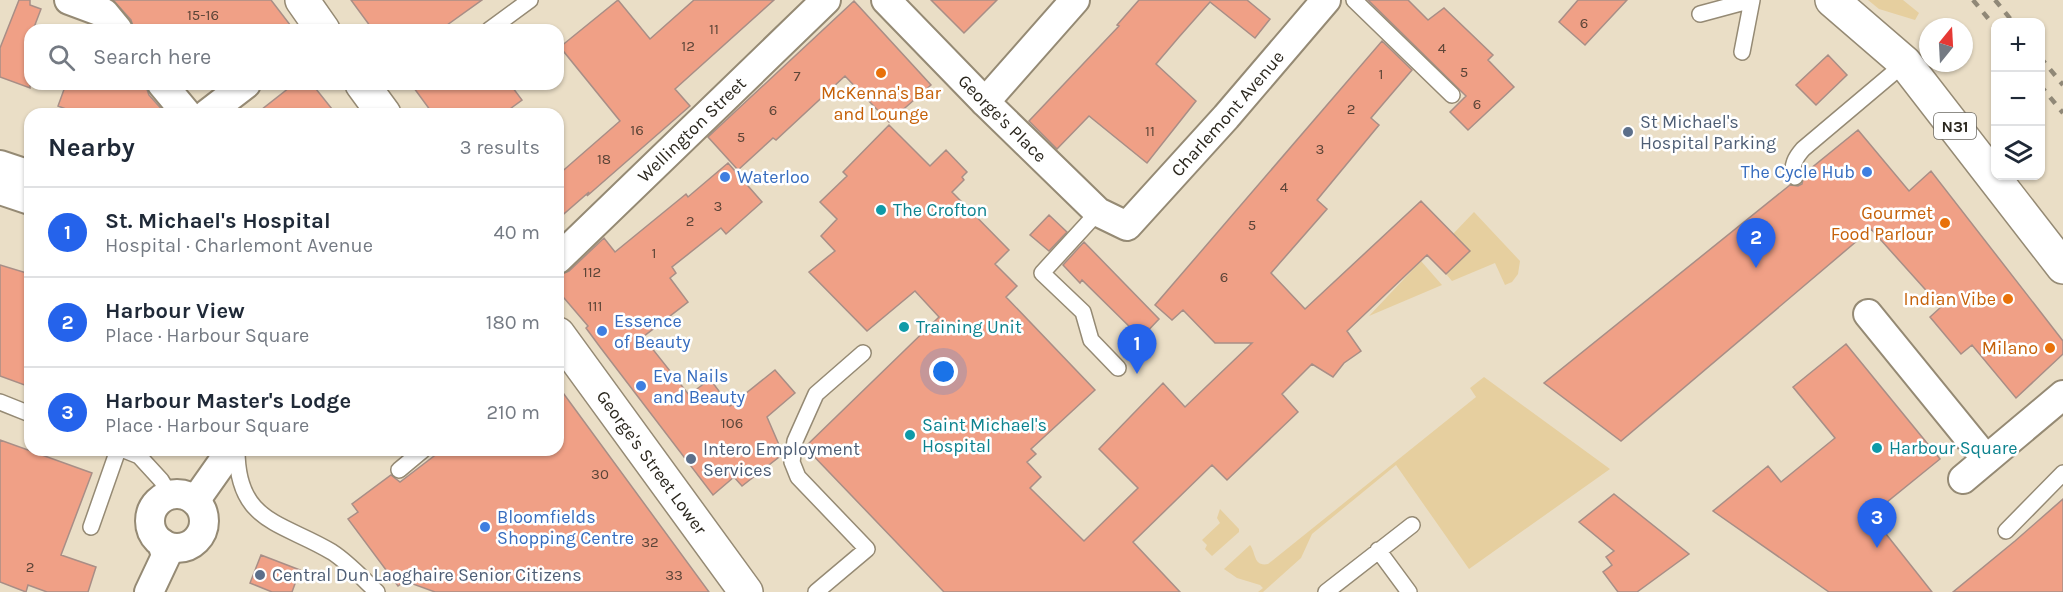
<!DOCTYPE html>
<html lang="en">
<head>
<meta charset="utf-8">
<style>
  :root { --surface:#fff; --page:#f2f2f3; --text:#1f2937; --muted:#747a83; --line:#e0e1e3; --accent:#2563eb }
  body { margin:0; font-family:Karla,sans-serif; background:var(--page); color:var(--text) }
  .controls { position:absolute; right:18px; top:18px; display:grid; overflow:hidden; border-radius:12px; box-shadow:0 2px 4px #0004 }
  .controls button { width:54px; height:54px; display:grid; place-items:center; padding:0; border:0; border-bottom:2px solid var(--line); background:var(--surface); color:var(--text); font:30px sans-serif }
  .compass { position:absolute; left:1919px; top:18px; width:54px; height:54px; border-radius:50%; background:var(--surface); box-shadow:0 2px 4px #0004; rotate:18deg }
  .you { position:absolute; left:944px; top:372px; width:21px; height:21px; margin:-15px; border:4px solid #fff; border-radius:50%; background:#1a73e8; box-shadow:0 0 0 9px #1a73e833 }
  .badge { display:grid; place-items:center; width:39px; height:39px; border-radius:50%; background:var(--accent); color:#fff; font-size:20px; font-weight:700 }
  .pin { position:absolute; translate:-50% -50px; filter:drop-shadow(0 2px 3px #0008) }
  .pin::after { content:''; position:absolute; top:32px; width:21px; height:18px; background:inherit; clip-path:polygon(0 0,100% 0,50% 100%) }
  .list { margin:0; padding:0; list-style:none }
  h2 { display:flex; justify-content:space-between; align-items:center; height:78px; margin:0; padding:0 24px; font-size:26px }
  h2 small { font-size:20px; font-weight:400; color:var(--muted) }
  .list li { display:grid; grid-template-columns:39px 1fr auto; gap:18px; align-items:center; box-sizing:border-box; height:90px; padding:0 24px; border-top:2px solid var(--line) }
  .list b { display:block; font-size:22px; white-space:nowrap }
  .list p { margin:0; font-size:20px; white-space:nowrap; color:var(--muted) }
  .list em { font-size:20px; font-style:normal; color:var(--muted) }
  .icon { flex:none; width:33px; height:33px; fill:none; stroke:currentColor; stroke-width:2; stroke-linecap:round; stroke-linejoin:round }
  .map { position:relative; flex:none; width:2063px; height:592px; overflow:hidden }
  .search { position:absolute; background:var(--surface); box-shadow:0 2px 4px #0004; left:24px; top:24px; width:540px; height:66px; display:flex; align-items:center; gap:15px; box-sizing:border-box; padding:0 21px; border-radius:18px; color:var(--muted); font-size:22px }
  .panel { position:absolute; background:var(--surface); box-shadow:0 2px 4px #0004; left:24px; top:108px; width:540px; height:348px; border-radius:18px }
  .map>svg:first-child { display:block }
</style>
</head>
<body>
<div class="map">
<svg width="2063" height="592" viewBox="0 0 2063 592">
  <rect width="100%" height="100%" fill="#eadec6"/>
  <path fill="#e6cf9f" d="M1868,0H1903L1919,13L1915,20L1879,9Z
    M1474,212L1520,261L1518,274L1512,282L1505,285L1495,263L1452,281L1446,274L1453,234Z
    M1421,261L1442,285L1369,316Z
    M1484,377L1610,469L1469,569L1396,465L1312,534L1301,558L1263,592H1258L1263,588L1260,585L1237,578L1224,569L1250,545C1256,552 1253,567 1268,564L1476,397L1470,388Z
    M1220,509L1239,529V532L1212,556L1205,549L1207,545L1202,540L1220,523L1217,518Z"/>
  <path fill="#f0a086" stroke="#a88e86" stroke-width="1.5" d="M19,0H30V5L41,9L33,30H30V88L0,77V48Z
    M113,0H271L294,30H134L131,20Z
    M351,0H482L440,30H373Z
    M618,0L650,39L694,0H774L675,89L690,106L587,196L589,192L558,219V175L620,121L560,47Z
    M931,0H997L964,33Z
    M1139,0H1247L1270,19L1255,38L1210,2L1179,37L1156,64L1196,101L1147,163L1089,116L1057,149L1029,121L1119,26L1117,25Z
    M1368,0H1408L1428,20L1444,8L1493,55L1488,60L1514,87L1468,130L1450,112L1466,96Z
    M1578,0H1627L1585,45L1559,22Z
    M854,1L931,85L889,122L845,76L776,140L773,138L738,170L708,137Z
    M1382,41L1412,70L1371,118L1379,125L1317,200L1327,209L1271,273L1305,309L1421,201L1470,251L1446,274L1427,255L1347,331L1361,351L1344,363L1333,377L1312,364L1282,394L1298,412L1227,480L1212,465L1133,542L1180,592H944L805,447L939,317L915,291L867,331L809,272L835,251L821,236L837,219L820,202L847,176L843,172L889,125L930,166L946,150L967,172L962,177L964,180L952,192L1009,250L995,264L1017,286L1006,297L1095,390L1031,449L1036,454L1027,462L1041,477L1030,488L1084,541L1138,488L1099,449L1163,383L1185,407L1252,343H1215L1183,310L1172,320L1155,305Z
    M1828,55L1847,75L1816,105L1796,85Z
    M66,84H145L149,95L166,114H79L58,106Z
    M294,84H312L336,114H256Z
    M411,84H510L522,100L503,114H433Z
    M1858,130L1909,191L1931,171L2063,341V354L2016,398L1972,345L1961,354L1930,317L1941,307L1871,229L1621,441L1544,383L1790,185L1798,186L1802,184L1804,174Z
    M728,163L762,202L726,234L721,228L672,267L676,273L670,278L688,302L643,337L689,395L710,379L730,406L775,370L795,393L767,417L783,454L742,486L734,477L713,495L600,347L586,328L588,326L558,291V278L559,275L569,271L604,238L615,252L686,194L688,197Z
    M1049,215L1067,232L1049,251L1030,235Z
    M1084,242L1159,319L1141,338L1082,280L1080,283L1063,265Z
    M0,265L30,274V387L0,376Z
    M1846,344L1940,459L1871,515L1932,592H1829L1713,511L1768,466L1781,482L1835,438L1793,387Z
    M558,386L709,592H435L405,581L398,586L348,519L358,512L352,504L391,475L400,482L442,450H558Z
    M0,440L92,473L61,555L96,567L88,592H47L28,585L26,592L0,582Z
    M1614,494L1689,554L1637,592H1618L1603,572L1612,565L1606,557L1614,551L1579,522Z
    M2063,499V592H1953L2015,541Z
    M261,555L300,570L292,592H272L250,583Z"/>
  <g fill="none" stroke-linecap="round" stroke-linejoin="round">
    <defs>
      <path id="lane" d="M1354,0L1452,95
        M1700,14L1752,0
        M489,30L530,0
        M1742,52L1752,0
        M1795,177C1790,166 1796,157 1803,149L1905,63
        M1098,212L1042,273L1083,312L1091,340L1118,368
        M0,402L30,414
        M124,450L139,456L161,480L170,495
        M237,450C237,523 282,522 332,552C349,563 363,579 377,592
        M399,470L423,450
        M91,527L118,450
        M2006,531L2063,473
        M1378,550L1409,592
        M816,592L867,549L798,477L792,462L795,441L816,394L863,353
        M1326,592L1412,525"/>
      <g id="street">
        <path d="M69,0L104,13L118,30"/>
        <path id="s1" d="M886,0L985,102L1098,212L1127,226L1226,117L1326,0"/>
        <path d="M162,84L187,114"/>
        <path d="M985,102L1075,0"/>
        <path d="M207,114L246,84"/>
        <path d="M0,165L30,175"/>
        <path d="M0,190L30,200"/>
        <path id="s2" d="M558,259L826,0"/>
        <path d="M1868,314L1986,459"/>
        <path d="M1963,479L2063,395"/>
        <circle cx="177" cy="521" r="27"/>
        <path d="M195,501L231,450"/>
        <path d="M149,592L166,556L162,543"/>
      </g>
      <g id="secondary">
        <path d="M302,0L323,30"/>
        <path d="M362,84L384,114"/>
        <path id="s3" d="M558,334L746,592"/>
      </g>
      <path id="highway" d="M1832,0L1905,63L2063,267"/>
    </defs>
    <use href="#lane" stroke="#958a74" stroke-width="18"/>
    <use href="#street" stroke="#958a74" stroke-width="32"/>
    <use href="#secondary" stroke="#958a74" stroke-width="36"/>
    <use href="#highway" stroke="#958a74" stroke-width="36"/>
    <use href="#lane" stroke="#fff" stroke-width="15"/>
    <use href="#street" stroke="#fff" stroke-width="28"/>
    <use href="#secondary" stroke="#fff" stroke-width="33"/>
    <use href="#highway" stroke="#fff" stroke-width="33"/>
    <path stroke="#908877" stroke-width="4.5" stroke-dasharray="8 8" stroke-linecap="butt" d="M1973,0L1996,28
      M1995,0L2013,22
      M2040,57L2063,85
      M2040,85L2063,113"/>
  </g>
  <g fill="#e8710a" stroke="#fff" stroke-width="2">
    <circle cx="881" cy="73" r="6"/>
    <circle cx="1945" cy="223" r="6"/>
    <circle cx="2008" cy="299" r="6"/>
    <circle cx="2050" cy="348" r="6"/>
  </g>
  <g fill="#5c6f8a" stroke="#fff" stroke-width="2">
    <circle cx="1628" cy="132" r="6"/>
    <circle cx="691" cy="459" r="6"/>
    <circle cx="260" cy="575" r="6"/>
  </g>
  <g fill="#3f7fe0" stroke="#fff" stroke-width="2">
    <circle cx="1867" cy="172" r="6"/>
    <circle cx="725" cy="177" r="6"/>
    <circle cx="602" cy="331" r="6"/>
    <circle cx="641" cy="386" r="6"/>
    <circle cx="485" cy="527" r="6"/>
  </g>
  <g fill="#0f9aa8" stroke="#fff" stroke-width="2">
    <circle cx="881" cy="210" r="6"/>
    <circle cx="904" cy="327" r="6"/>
    <circle cx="910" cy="435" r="6"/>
    <circle cx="1877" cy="448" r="6"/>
  </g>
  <g text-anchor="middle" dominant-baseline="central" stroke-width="5" stroke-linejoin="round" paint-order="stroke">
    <g font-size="15" fill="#5c4538">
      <text x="203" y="15">15-16</text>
      <text x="1584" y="23">6</text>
      <text x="714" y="29">11</text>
      <text x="688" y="46">12</text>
      <text x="1442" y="48">4</text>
      <text x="1464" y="72">5</text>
      <text x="1381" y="74">1</text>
      <text x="797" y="76">7</text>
      <text x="1477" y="104">6</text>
      <text x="1351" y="109">2</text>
      <text x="773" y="110">6</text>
      <text x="637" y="130">16</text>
      <text x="1150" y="131">11</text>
      <text x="741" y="137">5</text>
      <text x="1320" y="149">3</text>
      <text x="604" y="159">18</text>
      <text x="1284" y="187">4</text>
      <text x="718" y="206">3</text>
      <text x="690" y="221">2</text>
      <text x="1252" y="225">5</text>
      <text x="654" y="253">1</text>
      <text x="592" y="272">112</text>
      <text x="1224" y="277">6</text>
      <text x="595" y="306">111</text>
      <text x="732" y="423">106</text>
      <text x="600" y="474">30</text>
      <text x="650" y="542">32</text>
      <text x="30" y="567">2</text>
      <text x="674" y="575">33</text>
    </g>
    <rect fill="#fff" stroke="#6b6862" stroke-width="1.5" x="1934" y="113" width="42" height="26" rx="4.5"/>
    <g font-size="16" font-weight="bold" fill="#2b271e">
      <text x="1955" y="126">N31</text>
    </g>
    <g font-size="18" fill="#c56008" stroke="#fff" text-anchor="end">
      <text x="881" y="93" text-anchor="middle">McKenna's Bar<tspan x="881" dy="21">and Lounge</tspan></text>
      <text x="1933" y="213">Gourmet<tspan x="1933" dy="21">Food Parlour</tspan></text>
      <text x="1996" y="299">Indian Vibe</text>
      <text x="2038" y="348">Milano</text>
    </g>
    <g font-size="18" fill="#2b271e" stroke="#fff">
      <text stroke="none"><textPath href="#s1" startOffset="483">Charlemont Avenue</textPath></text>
      <text stroke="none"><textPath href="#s1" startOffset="166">George's Place</textPath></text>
      <text stroke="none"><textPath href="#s2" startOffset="186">Wellington Street</textPath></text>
      <text stroke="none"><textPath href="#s3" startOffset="159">George's Street Lower</textPath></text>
    </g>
    <g font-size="18" fill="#4e5e75" stroke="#fff" text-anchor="start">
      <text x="1640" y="122">St Michael's<tspan x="1640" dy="21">Hospital Parking</tspan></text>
      <text x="703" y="449">Intero Employment<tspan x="703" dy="21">Services</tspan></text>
      <text x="272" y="575">Central Dun Laoghaire Senior Citizens</text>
    </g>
    <g font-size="18" fill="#366cbe" stroke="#fff" text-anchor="start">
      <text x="1855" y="172" text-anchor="end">The Cycle Hub</text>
      <text x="737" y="177">Waterloo</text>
      <text x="614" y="321">Essence<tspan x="614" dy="21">of Beauty</tspan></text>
      <text x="653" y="376">Eva Nails<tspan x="653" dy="21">and Beauty</tspan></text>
      <text x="497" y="517">Bloomfields<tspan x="497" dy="21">Shopping Centre</tspan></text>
    </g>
    <g font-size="18" fill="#0d838f" stroke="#fff" text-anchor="start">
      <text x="893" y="210">The Crofton</text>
      <text x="916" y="327">Training Unit</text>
      <text x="922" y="425">Saint Michael's<tspan x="922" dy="21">Hospital</tspan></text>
      <text x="1889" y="448">Harbour Square</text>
    </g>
  </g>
</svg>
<div class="controls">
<button>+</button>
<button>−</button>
<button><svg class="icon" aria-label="layers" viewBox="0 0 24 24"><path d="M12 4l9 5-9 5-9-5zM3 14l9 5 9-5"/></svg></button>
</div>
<svg class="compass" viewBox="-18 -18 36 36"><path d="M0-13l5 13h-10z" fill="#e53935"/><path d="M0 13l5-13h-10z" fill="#747a83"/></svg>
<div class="you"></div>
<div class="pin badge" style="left:1137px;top:374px">1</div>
<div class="pin badge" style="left:1756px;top:268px">2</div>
<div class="pin badge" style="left:1877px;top:548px">3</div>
<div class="search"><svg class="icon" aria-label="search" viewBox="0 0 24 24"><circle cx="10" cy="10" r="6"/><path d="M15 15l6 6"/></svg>Search here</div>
<section class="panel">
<h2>Nearby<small>3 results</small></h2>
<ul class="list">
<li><span class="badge">1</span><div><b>St. Michael's Hospital</b><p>Hospital · Charlemont Avenue</p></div><em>40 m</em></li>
<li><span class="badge">2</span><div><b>Harbour View</b><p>Place · Harbour Square</p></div><em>180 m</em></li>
<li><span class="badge">3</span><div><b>Harbour Master's Lodge</b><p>Place · Harbour Square</p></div><em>210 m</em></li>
</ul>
</section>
</div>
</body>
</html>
